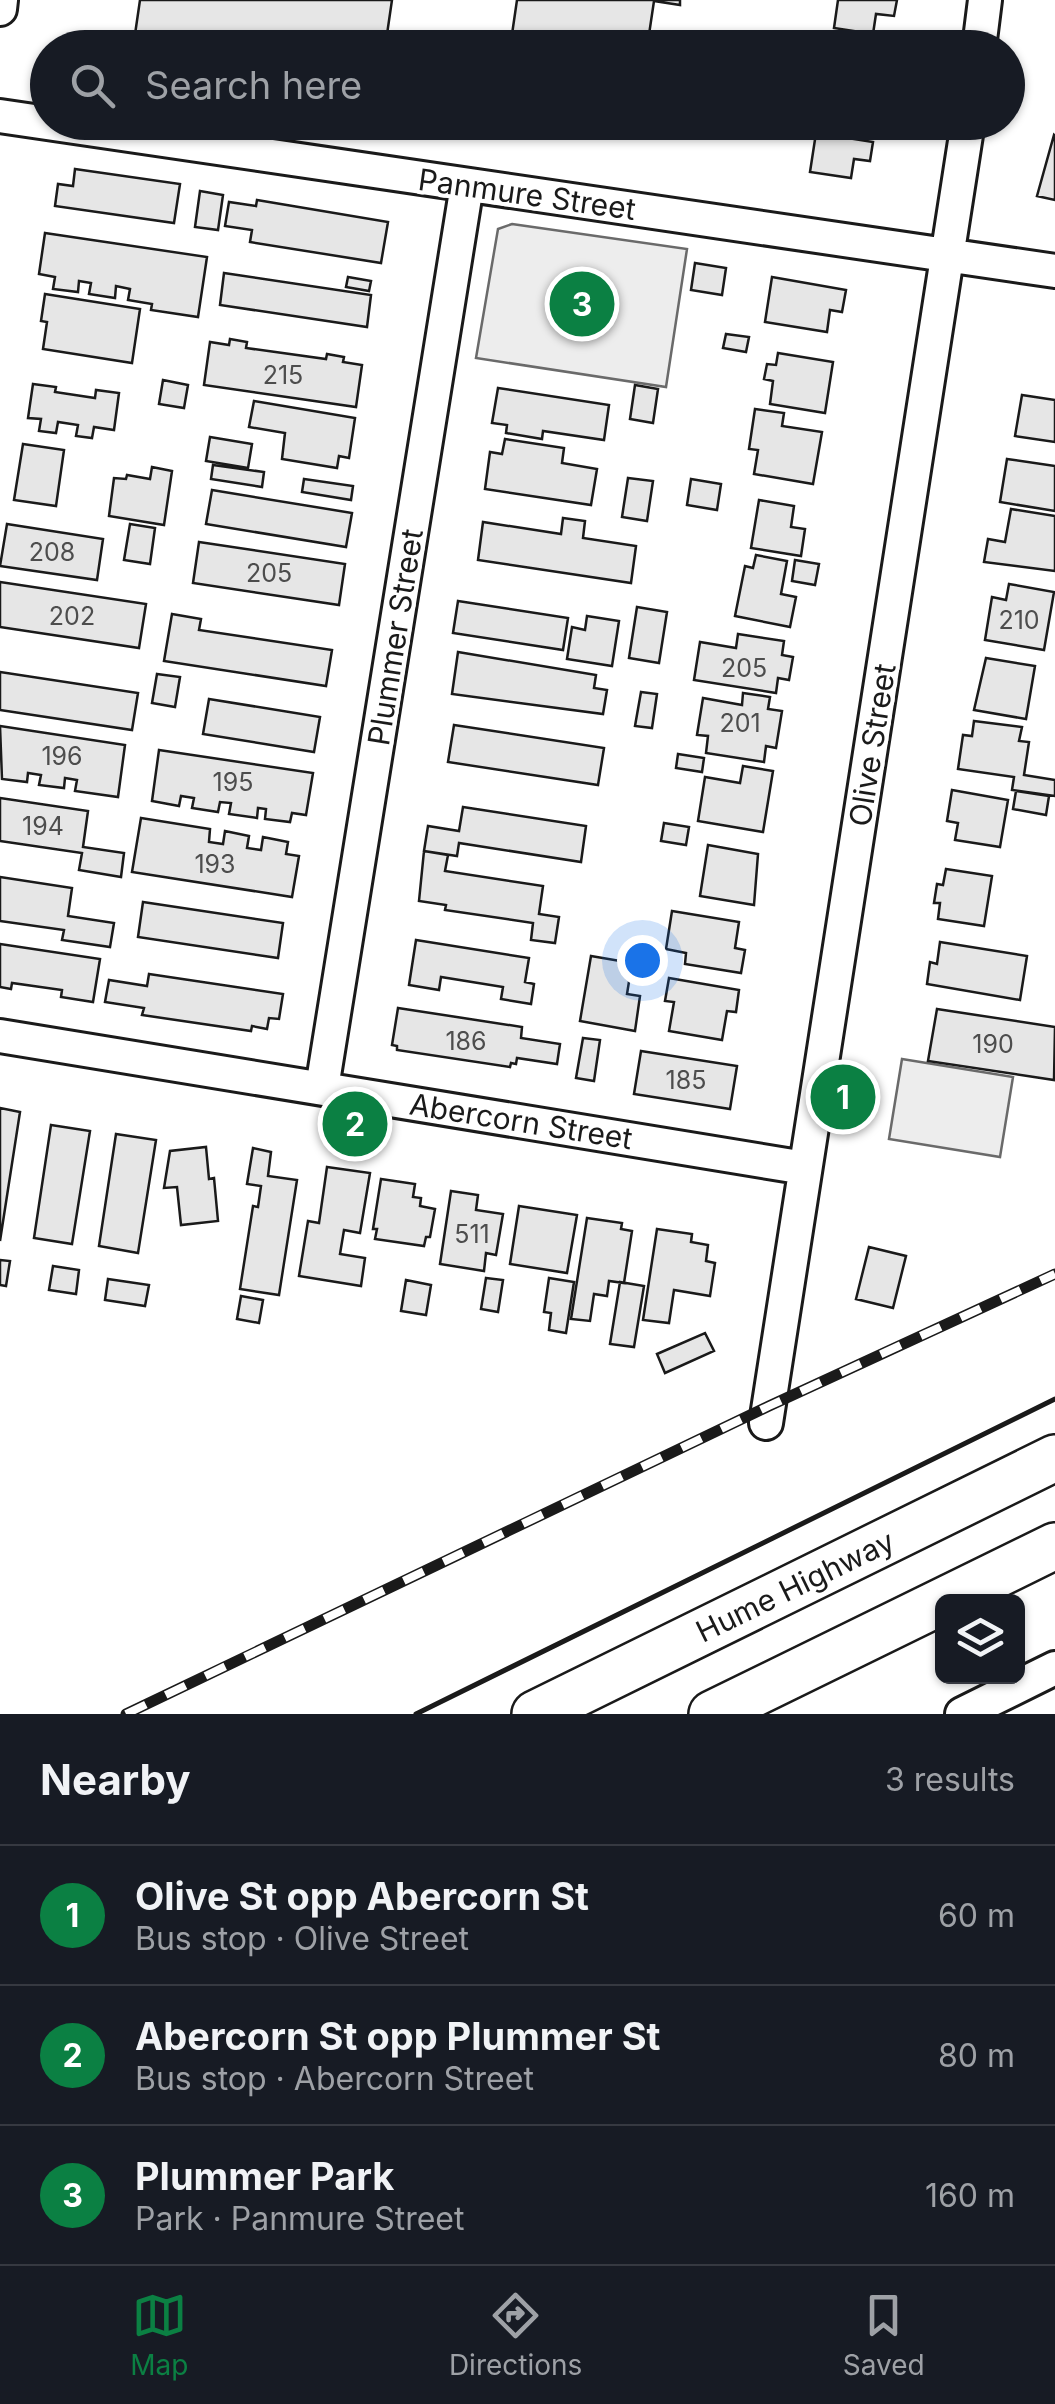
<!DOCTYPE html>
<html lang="en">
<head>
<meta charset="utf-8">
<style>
  :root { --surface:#171b24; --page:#242831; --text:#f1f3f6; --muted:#9ea1a6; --line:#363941; --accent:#0b8043 }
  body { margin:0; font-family:Inter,sans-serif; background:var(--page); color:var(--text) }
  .controls { position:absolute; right:30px; bottom:30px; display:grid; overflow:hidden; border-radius:15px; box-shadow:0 2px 8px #0004 }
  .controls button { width:90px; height:90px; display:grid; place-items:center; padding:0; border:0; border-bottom:2px solid var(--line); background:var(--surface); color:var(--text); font:50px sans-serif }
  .you { position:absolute; left:642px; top:960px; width:35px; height:35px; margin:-25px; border:8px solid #fff; border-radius:50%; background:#1a73e8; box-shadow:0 0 0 15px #1a73e833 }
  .badge { display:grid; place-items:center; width:65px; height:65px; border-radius:50%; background:var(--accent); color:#fff; font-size:32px; font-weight:700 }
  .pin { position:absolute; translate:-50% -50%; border:5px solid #fff; box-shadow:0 2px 10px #0006 }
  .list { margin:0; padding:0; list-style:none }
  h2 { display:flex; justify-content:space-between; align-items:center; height:130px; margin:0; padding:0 40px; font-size:42px }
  h2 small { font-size:32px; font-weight:400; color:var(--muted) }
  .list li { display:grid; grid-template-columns:65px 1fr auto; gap:30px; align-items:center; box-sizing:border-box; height:140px; padding:0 40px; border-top:2px solid var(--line) }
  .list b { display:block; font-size:38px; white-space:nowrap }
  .list p { margin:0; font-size:32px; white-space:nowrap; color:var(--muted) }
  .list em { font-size:32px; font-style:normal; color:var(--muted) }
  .icon { flex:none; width:55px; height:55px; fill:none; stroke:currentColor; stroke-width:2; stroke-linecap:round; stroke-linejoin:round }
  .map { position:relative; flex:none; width:1055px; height:1714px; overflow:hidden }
  .search { position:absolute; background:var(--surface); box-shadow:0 2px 8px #0004; left:30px; right:30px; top:30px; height:110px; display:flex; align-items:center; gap:25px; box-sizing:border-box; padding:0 35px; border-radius:55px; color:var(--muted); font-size:38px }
  .sheet { height:550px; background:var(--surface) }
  nav { display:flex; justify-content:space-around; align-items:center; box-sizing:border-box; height:140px; border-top:2px solid var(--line); background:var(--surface); font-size:28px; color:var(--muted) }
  nav a { display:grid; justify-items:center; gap:5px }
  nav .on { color:var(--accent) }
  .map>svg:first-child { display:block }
</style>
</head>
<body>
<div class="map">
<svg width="1055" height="1714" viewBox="0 0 1055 1714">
  <rect width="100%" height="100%" fill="#fff"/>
  <path fill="#ededed" stroke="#6a6a6a" stroke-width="2.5" d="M512,224L687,249L666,387L476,358L498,229Z
    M902,1059L1013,1077L1000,1157L889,1139Z"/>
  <path fill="#e6e6e6" stroke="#1a1a1a" stroke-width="2.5" d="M140,0H392L385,48H133Z
    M517,0H680V5L654,1L647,48H510Z
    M838,0H897L894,16L876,14L873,34L834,28Z
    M775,35L810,40L808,48H773Z
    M816,133L873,142L870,161L854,159L851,178L810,172Z
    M1054,135L1055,136V200L1037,196Z
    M75,169L180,184L174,223L55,206L58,184L73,186Z
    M200,191L223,195L218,230L195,227Z
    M257,200L388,222L381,263L250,242L252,230L225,226L229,202L256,206Z
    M45,233L207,257L198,317L151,310L152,304L128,300L130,289L116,286L115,298L89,294L91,283L79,281L78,292L53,289L55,277L39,274Z
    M695,263L726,268L722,295L691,290Z
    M224,273L371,295L367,327L220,305Z
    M348,277L371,281L369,291L346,287Z
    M772,277L846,290L842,312L830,310L827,332L765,322Z
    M45,294L140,309L132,363L43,349L47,322L41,321Z
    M726,334L749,337L746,352L723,348Z
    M230,339L247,342L246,348L326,359L327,354L344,357L343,362L362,365L356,407L204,385L210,342L229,345Z
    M778,353L833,362L825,413L770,404L773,381L764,379L767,364L776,365Z
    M163,380L188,385L184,408L159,404Z
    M33,384L56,387L55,392L95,398L96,390L119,393L114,430L94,427L92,438L76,436L78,425L58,422L56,433L39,431L41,419L28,418Z
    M635,385L658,389L653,423L630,419Z
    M498,388L609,405L604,440L543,431L542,439L506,433L507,425L492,423Z
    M1022,395L1055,400V442L1015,436Z
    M254,401L355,418L349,458L339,456L337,468L282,459L285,433L249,427Z
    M755,409L784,413L782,426L822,432L813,484L754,474L758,450L749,449Z
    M210,437L252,444L248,468L206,461Z
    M505,439L564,448L562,463L597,469L591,505L485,489L490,452L502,454Z
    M23,444L64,450L56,506L14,500Z
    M1007,459L1055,466V511L1000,502Z
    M213,465L264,472L262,487L211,479Z
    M152,467L172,471L164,525L109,516L114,478L126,479L127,475L150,479Z
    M628,478L653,481L647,521L622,517Z
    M304,479L353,486L351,500L302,492Z
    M691,479L721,484L717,510L687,505Z
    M212,490L352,513L346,547L206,524Z
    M759,500L794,506L791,527L805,529L801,556L751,548Z
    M1011,509L1055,516V571L984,562L988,539L1005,542Z
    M563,518L585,521L583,538L636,546L631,583L478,560L483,522L561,534Z
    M7,524L103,539L97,580L0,566Z
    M130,524L155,528L150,564L124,560Z
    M199,542L345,564L339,605L193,583Z
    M756,555L787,561L781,594L796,597L790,627L735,616L745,566L753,568Z
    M795,560L819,564L815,585L792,581Z
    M0,582L146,604L139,648L0,627Z
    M1009,584L1054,592L1044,650L985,640L992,597L1006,600Z
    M458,601L568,618L563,650L453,633Z
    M637,607L667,612L659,663L629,658Z
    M172,614L201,619L199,630L332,650L326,686L164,661Z
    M587,616L619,621L612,666L567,659L572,627L585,630Z
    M738,634L784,641L782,655L793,657L789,680L778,678L776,693L694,680L700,642L736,648Z
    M458,652L596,675L594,688L607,690L603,714L452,694Z
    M986,658L1035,666L1026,719L974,710Z
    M0,672L138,693L132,730L0,710Z
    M157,674L180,677L175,707L152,703Z
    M641,692L657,694L652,728L635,726Z
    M743,693L770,697L768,709L782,711L776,748L766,746L764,762L706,753L708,736L697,735L703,698L742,705Z
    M209,699L320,717L314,752L203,734Z
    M974,721L1022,727L1019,741L1029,742L1024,775L1055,780V796L1012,790L1014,777L958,769L963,735L972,736Z
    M454,725L604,748L598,785L448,762Z
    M0,726L125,745L118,797L75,791L77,780L65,778L64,788L39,785L41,775L28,773L27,782L2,779Z
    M159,750L313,773L306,815L292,813L290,822L265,819L266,809L258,808L257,818L229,814L231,803L220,802L218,812L192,808L194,798L181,796L179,806L152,801Z
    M678,754L704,758L702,772L676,768Z
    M743,766L773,771L763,832L698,821L705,777L740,783Z
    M952,790L1008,800L1000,847L955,840L958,823L947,821Z
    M1016,791L1049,796L1046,815L1013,809Z
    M0,798L88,811L83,847L124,853L121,877L79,870L82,853L0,841Z
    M463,807L586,826L581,862L459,843L457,856L424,851L428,826L459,831Z
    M141,818L210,829L209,842L223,844L225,831L249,836L247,848L261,850L263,837L288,842L286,854L299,856L292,897L132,872Z
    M664,823L689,827L686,845L661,841Z
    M708,845L758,854L754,905L700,896Z
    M424,851L448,855L445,871L543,886L539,914L559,917L555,943L531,940L533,923L445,910L446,905L419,901Z
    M946,869L992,876L984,926L938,919L940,903H934L937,884L943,885Z
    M0,877L72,888L68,916L114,923L110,947L62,940L64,930L0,921Z
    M143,902L283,923L278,958L138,937Z
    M672,911L739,922L735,948L745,950L741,973L685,964L686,953L666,949Z
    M416,940L529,958L525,982L534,984L531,1004L501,999L503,987L441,977L439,990L409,985Z
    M940,942L1027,956L1020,1000L927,984L930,962L937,964Z
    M0,944L100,959L93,1002L61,997L62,990L12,983L11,989L0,987Z
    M591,956L632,963L627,994L640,996L635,1031L580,1021Z
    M149,974L283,994L279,1019L269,1018L267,1029L252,1026L251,1031L142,1015L144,1008L105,1002L109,980L147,986Z
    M669,978L739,990L736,1012L727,1011L722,1040L669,1031L674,1002L665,1001Z
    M398,1008L522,1027L521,1038L560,1044L557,1064L517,1058L516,1064L511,1063L510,1067L397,1050V1046L392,1045Z
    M937,1009L1055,1027L1054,1080L928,1061Z
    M583,1038L600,1040L594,1081L576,1078Z
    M641,1051L737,1066L730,1109L634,1094Z
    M0,1108L20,1112L0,1241Z
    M51,1125L90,1131L72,1244L34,1238Z
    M116,1134L156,1140L138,1253L99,1246Z
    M206,1147L209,1179L214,1178L218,1221L181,1225L177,1187L164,1188L170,1151Z
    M253,1148L271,1152L268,1176L297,1180L279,1295L240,1289L253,1206L258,1207L261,1186L247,1184Z
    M327,1167L370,1173L360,1233L344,1230L340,1254L365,1258L361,1286L299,1276L308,1221L319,1223Z
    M381,1179L415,1184L413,1197L421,1198L420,1206L435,1209L430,1237H426L424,1246L375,1239L377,1229H373Z
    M451,1191L478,1195L476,1210L503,1214L496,1255L486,1253L484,1271L440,1264Z
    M519,1206L577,1215L567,1273L510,1264Z
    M587,1218L622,1223L621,1229L632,1231L624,1283L609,1281L607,1296L594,1294L590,1321L571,1319Z
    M657,1229L692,1234L691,1242L708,1245L706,1261L715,1263L710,1296L674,1290L669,1323L643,1320Z
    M869,1247L906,1256L893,1308L856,1299Z
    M0,1260L10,1261L6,1286L0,1285Z
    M53,1266L79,1270L76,1294L49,1290Z
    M486,1278L503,1280L498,1312L481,1309Z
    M549,1278L574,1282L566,1333L549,1330L551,1313L544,1312Z
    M108,1279L149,1285L145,1306L105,1300Z
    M406,1280L431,1285L426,1315L401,1311Z
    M620,1282L644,1286L634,1347L610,1344Z
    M241,1296L263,1300L259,1323L237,1319Z
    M705,1333L714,1351L665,1373L657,1354Z"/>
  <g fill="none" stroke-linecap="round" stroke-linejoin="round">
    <defs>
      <path id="minor" d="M0,9L1,0
        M979,48L985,0
        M0,116L1055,271
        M0,1036L805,1168
        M322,1088L467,185
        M766,1423L968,122
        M962,1714L1055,1668"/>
      <path id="highway" d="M535,1714L1055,1458
        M712,1714L1055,1546"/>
    </defs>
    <use href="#minor" stroke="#1a1a1a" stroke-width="38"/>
    <use href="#highway" stroke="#1a1a1a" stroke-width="50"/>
    <use href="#minor" stroke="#fff" stroke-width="32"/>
    <use href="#highway" stroke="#fff" stroke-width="45"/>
    <defs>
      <path id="rail" d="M126,1714L769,1406L1055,1274"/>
    </defs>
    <use href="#rail" stroke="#1a1a1a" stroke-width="11"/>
    <use href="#rail" stroke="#fff" stroke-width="8" stroke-dasharray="22" stroke-linecap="butt"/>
    <path stroke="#1a1a1a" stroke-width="5" d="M416,1714L1055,1399"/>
  </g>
  <g text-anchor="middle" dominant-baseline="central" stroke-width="8" stroke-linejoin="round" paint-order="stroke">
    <g font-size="25" fill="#4d4d4d">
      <text x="283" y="375">215</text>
      <text x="52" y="552">208</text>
      <text x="269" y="573">205</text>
      <text x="72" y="616">202</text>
      <text x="1019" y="620">210</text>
      <text x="744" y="668">205</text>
      <text x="740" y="723">201</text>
      <text x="62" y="756">196</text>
      <text x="233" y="782">195</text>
      <text x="43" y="826">194</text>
      <text x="215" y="864">193</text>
      <text x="466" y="1041">186</text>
      <text x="993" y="1044">190</text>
      <text x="686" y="1080">185</text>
      <text x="472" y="1234">511</text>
    </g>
    <g font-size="30" fill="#1a1a1a" stroke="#fff">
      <text transform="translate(527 194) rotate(8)">Panmure Street</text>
      <text transform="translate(395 637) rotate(-81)">Plummer Street</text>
      <text transform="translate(872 745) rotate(-81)">Olive Street</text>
      <text transform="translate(521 1121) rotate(9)">Abercorn Street</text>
      <text transform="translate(795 1586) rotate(-26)">Hume Highway</text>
    </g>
  </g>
</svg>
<div class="controls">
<button><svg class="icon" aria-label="layers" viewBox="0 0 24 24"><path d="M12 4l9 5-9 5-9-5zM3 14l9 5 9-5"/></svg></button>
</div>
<div class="you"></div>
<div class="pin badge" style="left:843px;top:1097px">1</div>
<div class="pin badge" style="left:355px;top:1124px">2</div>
<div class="pin badge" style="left:582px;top:304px">3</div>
<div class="search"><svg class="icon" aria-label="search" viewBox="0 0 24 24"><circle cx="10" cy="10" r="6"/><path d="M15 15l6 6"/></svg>Search here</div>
</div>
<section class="sheet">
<h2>Nearby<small>3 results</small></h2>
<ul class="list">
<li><span class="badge">1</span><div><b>Olive St opp Abercorn St</b><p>Bus stop · Olive Street</p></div><em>60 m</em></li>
<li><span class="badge">2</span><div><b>Abercorn St opp Plummer St</b><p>Bus stop · Abercorn Street</p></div><em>80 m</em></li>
<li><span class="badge">3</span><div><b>Plummer Park</b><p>Park · Panmure Street</p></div><em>160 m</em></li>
</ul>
</section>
<nav>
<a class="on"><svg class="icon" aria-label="map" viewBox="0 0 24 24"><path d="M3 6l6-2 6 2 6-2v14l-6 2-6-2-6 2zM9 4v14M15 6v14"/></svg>Map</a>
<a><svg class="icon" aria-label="directions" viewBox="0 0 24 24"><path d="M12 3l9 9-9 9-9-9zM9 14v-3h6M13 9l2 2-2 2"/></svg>Directions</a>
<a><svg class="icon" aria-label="saved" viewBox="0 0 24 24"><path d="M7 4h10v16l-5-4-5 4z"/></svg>Saved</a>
</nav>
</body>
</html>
